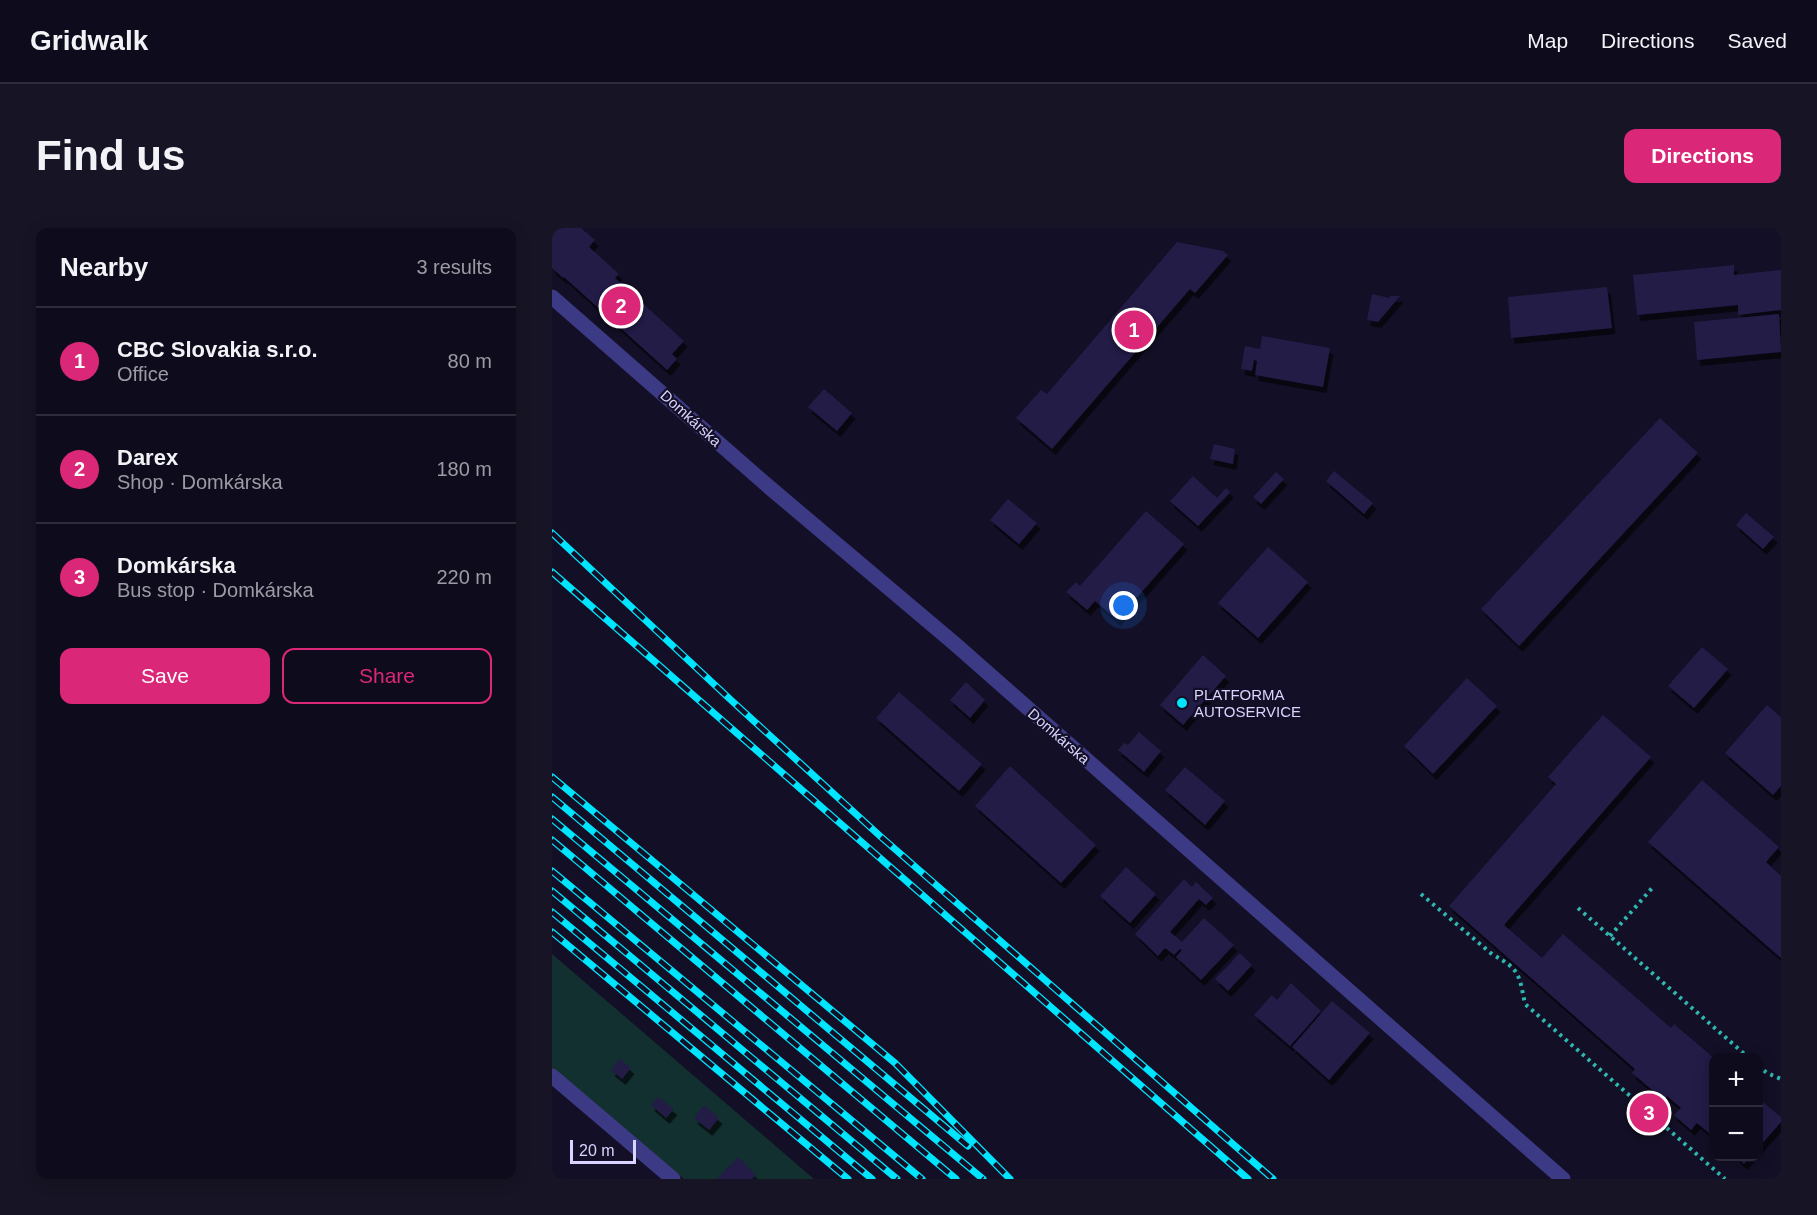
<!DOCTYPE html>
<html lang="en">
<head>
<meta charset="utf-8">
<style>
  :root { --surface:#0e0b1c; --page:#171425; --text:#f1f3f6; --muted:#9b9ba3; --line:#2e2b3b; --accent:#db2777 }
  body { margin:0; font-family:Helvetica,sans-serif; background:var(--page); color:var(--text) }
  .controls { position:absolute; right:18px; bottom:18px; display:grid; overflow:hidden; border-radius:12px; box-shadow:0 3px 15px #0003 }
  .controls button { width:54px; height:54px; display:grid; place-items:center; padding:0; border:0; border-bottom:2px solid var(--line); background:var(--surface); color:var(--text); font:30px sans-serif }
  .scale { position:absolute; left:18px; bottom:15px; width:66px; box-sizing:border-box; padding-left:6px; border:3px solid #d9d4ff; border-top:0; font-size:16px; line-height:21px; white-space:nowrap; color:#d9d4ff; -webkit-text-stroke:4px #130f26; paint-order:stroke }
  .you { position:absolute; left:572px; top:378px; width:21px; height:21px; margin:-15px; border:4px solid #fff; border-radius:50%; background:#1a73e8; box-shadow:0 0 0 9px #1a73e833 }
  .badge { display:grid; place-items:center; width:39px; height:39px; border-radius:50%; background:var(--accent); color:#fff; font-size:20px; font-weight:700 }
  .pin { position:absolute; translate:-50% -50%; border:3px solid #fff; box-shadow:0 2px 6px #0006 }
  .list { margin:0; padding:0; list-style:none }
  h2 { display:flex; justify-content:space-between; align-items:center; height:78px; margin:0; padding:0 24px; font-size:26px }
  h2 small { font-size:20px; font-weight:400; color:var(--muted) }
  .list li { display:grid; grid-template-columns:39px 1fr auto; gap:18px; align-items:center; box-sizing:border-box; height:108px; padding:0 24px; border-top:2px solid var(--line) }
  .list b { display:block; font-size:22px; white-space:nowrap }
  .list p { margin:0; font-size:20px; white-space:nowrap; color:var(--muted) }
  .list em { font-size:20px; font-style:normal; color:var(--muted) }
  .actions { display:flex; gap:12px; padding:18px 24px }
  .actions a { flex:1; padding:14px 0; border:2px solid var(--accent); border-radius:12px; text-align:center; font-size:21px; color:var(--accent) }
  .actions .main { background:var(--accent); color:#fff }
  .map { position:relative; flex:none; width:1229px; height:951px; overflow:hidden; border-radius:12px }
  header { display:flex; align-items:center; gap:36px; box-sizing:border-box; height:84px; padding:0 30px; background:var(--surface); border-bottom:2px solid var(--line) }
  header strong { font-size:28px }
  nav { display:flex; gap:33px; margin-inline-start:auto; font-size:21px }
  .intro { display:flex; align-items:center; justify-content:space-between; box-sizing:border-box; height:144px; padding:0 36px }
  h1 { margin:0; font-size:42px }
  .button { padding:15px 27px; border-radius:12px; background:var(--accent); color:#fff; font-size:21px; font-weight:700 }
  main { display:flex; gap:36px; padding:0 36px }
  aside { flex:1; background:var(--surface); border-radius:12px; box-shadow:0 3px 15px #0003 }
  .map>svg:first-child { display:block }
</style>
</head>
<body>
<header>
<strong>Gridwalk</strong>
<nav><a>Map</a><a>Directions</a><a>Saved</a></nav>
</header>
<div class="intro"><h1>Find us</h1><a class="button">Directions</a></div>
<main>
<aside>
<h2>Nearby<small>3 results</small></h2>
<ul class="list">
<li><span class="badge">1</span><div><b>CBC Slovakia s.r.o.</b><p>Office</p></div><em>80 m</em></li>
<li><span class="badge">2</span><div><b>Darex</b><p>Shop · Domkárska</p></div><em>180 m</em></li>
<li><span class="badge">3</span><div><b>Domkárska</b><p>Bus stop · Domkárska</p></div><em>220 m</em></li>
</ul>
<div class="actions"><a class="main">Save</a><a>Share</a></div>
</aside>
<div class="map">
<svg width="1229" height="951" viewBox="0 0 1229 951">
  <defs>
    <filter id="shadow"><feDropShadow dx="3.5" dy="6" stdDeviation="0" flood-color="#0009"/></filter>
  </defs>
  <rect width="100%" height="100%" fill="#130f26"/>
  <path fill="#12302f" d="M0,726L262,951H132L0,841Z"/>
  <path fill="#241b47" filter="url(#shadow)" d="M0,0H29L43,12L37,19L67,46L63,50L132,113L120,126L125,131L115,142L12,49L11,50L0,40Z
    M625,14L671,23L676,27L643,65L638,61L500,221L464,190L489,162L495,166Z
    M1182,37V47L1229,42V82L1186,87V77L1085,87L1081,47Z
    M1055,59L1060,100L959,110L956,69Z
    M820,66L838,70V68H848L826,94L815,92Z
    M1227,86L1229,124L1145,132L1142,94Z
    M710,108L778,120L771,159L703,147L705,133L702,132L700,143L689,141L693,118L708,121Z
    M272,161L300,185L285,203L256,179Z
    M1108,190L1146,225L967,418L929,381Z
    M662,216L683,221L681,236L658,231Z
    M782,243L821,275L812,286L774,253Z
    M724,244L732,251L709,276L701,269Z
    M641,248L665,270L674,260L678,264L646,298L618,273Z
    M456,271L485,295L467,316L438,292Z
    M594,283L632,316L565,392L543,373L535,382L514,364L524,354L528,358Z
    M1194,285L1222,309L1211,321L1184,297Z
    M716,319L756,354L706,410L666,375Z
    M1150,419L1176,441L1142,480L1116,458Z
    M651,427L674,448L631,497L608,477Z
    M915,450L945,478L881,546L852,518Z
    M414,454L433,472L418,490L398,472Z
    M347,464L430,536L407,563L324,490Z
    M1215,477L1229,489V558L1221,567L1173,525Z
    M1051,487L1099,529L952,697L990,730L1011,706L1119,800L1122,796L1162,830V909L1145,895L1139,902L1122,887L1129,880L1115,868L1112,872L1080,845L1083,841L897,678L1004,556L996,549Z
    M587,504L609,523L592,544L566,522L572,515L576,517Z
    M458,538L544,617L509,655L423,578Z
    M633,539L673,573L653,597L613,562Z
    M1150,552L1227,619L1214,634L1229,648V730L1096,614Z
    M574,639L604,666L578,695L548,668Z
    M632,651L640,659L644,654L661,670L654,677L647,671L618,704L630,714L652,690L682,717L649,752L624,729L630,722L628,721L622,727L613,720L606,728L583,706Z
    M688,725L700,737L676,763L663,751Z
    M739,755L769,783L738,818L702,787L720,767L725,772Z
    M780,773L818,805L777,852L740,819Z
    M68,831L79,840L70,851L59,842Z
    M106,869L122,881L114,890L99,877Z
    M1206,870L1229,889V894L1206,920Z
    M152,877L167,890L157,902L142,890Z
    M1183,928H1199L1192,936Z
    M186,929L204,947L200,951H165Z"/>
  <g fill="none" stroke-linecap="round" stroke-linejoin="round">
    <path stroke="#2fb8b0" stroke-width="4" stroke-dasharray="3 4.5" stroke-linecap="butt" d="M869,666L941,727C968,741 967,747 973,776L1173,951
      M1026,680L1197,830
      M1058,708L1101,659
      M1206,838L1215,845L1229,851"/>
    <path stroke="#3d3a85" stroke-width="15" d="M0,69L217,259L403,416L1011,951
      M0,848L121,951"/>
    <defs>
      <path id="rail" d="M0,305L180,473L328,608L721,951
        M0,344L696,951
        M0,549L343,835L458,951
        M0,569L416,918
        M0,591L431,951
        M0,612L404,951
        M0,643L370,951
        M0,663L345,951
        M0,684L320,951
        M0,704L296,951"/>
    </defs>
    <use href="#rail" stroke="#00e5ff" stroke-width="7"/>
    <use href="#rail" stroke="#130f26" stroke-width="4.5" stroke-dasharray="14" stroke-linecap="butt"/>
  </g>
  <circle fill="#00e5ff" stroke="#130f26" stroke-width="2" cx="630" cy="475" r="6"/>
  <g text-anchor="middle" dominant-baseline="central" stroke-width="4.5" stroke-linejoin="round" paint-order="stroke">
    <g font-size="15" fill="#d9d4ff" stroke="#130f26">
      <text transform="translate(139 190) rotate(42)">Domkárska</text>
      <text transform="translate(507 508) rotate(41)">Domkárska</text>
    </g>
    <g font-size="15" fill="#d9d4ff" stroke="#130f26" text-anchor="start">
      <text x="642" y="466">PLATFORMA<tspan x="642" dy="17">AUTOSERVICE</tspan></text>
    </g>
  </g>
</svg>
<div class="controls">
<button>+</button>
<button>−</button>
</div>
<div class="scale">20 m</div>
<div class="you"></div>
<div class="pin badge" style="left:582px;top:102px">1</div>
<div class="pin badge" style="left:69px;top:78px">2</div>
<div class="pin badge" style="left:1097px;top:885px">3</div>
</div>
</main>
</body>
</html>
